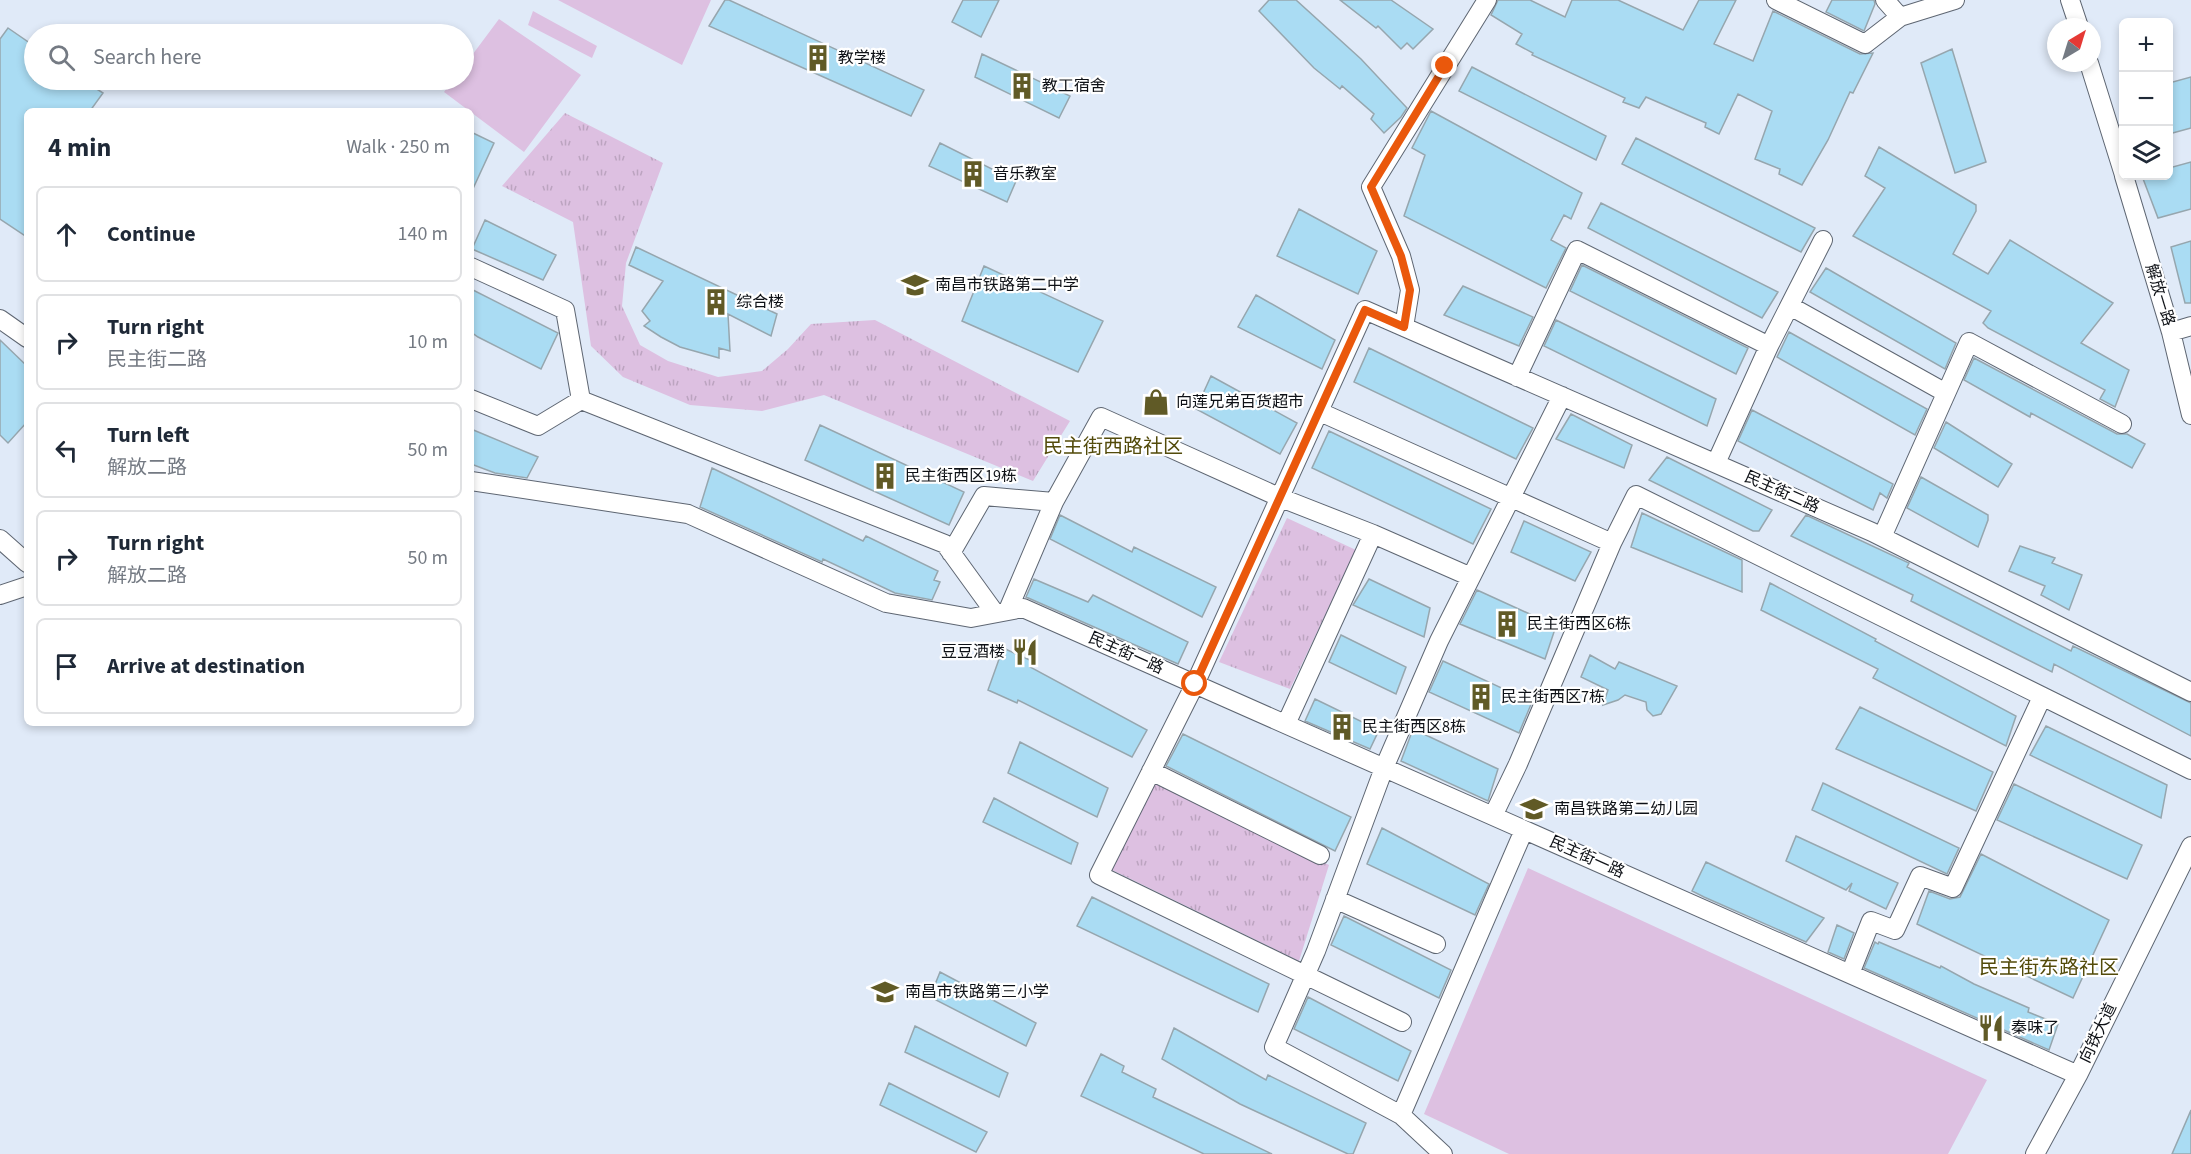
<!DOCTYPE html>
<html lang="en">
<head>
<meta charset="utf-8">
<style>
  :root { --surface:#fff; --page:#f2f2f3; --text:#1f2937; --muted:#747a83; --line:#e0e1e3 }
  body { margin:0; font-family:"Source Sans 3","Noto Sans SC",sans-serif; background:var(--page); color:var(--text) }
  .controls { position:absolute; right:18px; top:18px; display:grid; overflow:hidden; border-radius:9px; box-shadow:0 3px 9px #0003 }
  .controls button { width:54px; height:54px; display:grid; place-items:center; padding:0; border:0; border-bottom:2px solid var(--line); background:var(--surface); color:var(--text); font:30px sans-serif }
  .compass { position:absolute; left:2047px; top:18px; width:54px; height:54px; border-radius:50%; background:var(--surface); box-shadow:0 3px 9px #0003; rotate:38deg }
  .stop { position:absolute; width:18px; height:18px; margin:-14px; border:4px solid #ea580c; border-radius:50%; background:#fff }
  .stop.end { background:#ea580c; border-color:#fff; box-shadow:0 2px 6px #0008 }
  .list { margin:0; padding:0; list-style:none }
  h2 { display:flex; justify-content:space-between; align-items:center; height:78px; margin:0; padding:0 24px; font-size:26px }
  h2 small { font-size:20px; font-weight:400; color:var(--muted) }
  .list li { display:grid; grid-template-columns:39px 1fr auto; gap:18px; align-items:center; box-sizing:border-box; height:96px; margin:0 12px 12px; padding:0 12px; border:2px solid var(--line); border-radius:9px }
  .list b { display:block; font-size:22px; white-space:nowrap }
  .list p { margin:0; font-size:20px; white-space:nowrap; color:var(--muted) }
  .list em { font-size:20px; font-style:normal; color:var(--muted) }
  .icon { flex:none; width:33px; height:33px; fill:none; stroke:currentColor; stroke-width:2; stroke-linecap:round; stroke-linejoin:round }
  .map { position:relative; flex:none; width:2191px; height:1154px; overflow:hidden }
  .search { position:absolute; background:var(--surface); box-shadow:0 3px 9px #0003; left:24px; top:24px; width:450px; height:66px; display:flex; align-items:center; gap:15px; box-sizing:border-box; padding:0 21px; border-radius:33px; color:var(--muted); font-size:22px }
  .panel { position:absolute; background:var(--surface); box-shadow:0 3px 9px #0003; left:24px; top:108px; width:450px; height:618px; border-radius:9px }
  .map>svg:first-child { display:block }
</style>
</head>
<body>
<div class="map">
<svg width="2191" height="1154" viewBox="0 0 2191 1154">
  <defs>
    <pattern id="park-tufts" width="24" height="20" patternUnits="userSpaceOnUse" patternTransform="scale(1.5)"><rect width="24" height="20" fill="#ddc0e1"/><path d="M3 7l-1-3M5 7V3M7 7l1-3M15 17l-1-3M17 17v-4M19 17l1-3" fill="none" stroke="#bca4c0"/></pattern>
  </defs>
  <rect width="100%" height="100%" fill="#e0eaf8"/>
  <path fill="url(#park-tufts)" d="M565,113L663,163L626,263L622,306L640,345L668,361L718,377L762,371L788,349L811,324L875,320L1070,421L1033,481L824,395L762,411L690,405L623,377L591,346L573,222L502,186Z
    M1287,518L1356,550L1290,689L1219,662Z
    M1155,782L1329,865L1299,961L1112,870Z"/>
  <path fill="#ddc0e1" d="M558,0H711L682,65Z
    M533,11L597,46L592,58L528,25Z
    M499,19L581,75L524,152L444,92L453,80H464V66Z
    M1528,868L1987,1080L1948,1154H1509L1424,1114Z"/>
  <path fill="#aadcf3" stroke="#96a6ae" stroke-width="1.5" d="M725,0H729L924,90L911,116L709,26Z
    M963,0H999L981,37L952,22Z
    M1269,0H1296L1361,59L1407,108L1401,117L1384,133L1371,119L1374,114L1342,86L1340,89L1314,68L1259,11Z
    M1340,0H1391L1433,29L1413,49L1407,43L1401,49L1378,26L1376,28Z
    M1498,0H1530L1565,17L1572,0H1618L1683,30L1699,0H1736L1714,44L1753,61L1773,11L1860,54L1873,53L1853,93L1850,92L1828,140L1802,185L1779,174L1780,169L1755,159L1772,111L1738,94L1719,134L1705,127L1706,123L1646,97L1639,108L1623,102L1625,98L1532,55L1533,53L1516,44L1522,34L1491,15Z
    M1832,0H1874L1875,4L1864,31L1826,12Z
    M8,28L34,46V80H83L103,93L90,111H27V237L0,219V39Z
    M1952,49L1986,162L1955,173L1921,63Z
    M982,54L1070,96L1059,118L975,77Z
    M1472,67L1606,136L1596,160L1459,91Z
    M2191,77V128L2169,134V83Z
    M1431,111L1582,193L1571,219L1564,215L1551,240L1566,248L1546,288L1404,216L1425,155L1412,148Z
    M471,132L494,143L471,193Z
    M1636,138L1815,228L1801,252L1622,164Z
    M940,143L1016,181L1007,202L929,166Z
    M1879,147L1976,205V211L1953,254L1988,274L2010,240L2113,303L2081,343L2129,370L2115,407L2100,399L2105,390L1988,328L1983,323L1991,311L1853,236L1885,188L1865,176Z
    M2191,162V209L2158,218L2142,176H2169V168Z
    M1601,203L1778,292L1762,318L1588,228Z
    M1299,209L1377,251L1358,294L1277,256Z
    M485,220L556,255L543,280L472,249Z
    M2191,241V303H2185L2171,247Z
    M636,247L777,314L771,336L728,314L730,351L719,348V358L680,347L661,337L644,326L650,321L642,311L663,281L629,265Z
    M1582,265L1748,348L1736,374L1570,291Z
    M984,266L1103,321L1078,372L962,321Z
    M1826,268L1956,343L1945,369L1810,292Z
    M1463,286L1533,317L1519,346L1444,315Z
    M471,289L558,333L541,369L478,337L471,332Z
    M1256,295L1335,340L1322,369L1238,327Z
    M1556,320L1716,399L1707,426L1544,346Z
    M1789,332L1927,409L1915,435L1777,357Z
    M0,340L27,366V422L8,443L0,435Z
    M1369,348L1533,428L1516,459L1354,382Z
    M1974,358L2117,434H2127L2145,444L2132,468L2031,413L2030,417L1964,380Z
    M1211,376L1297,423L1280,454L1196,409Z
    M1752,410L1893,484L1887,498L1880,493L1873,510L1738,441Z
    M1571,414L1632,445L1624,468L1556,439Z
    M1946,422L2012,464L1998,487L1934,448Z
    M820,425L964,492L949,525L805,460Z
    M471,429L538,457L527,478L495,473L471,464Z
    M1329,431L1491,509L1473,544L1312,468Z
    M1667,457L1772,510L1759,531H1753L1649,480Z
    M712,468L863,541L866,536L938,571L934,580L940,582L932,600L895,593L823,559L822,562L700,507Z
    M1921,477L1988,515V520L1978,547L1907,508Z
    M1642,513L1742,560V592L1631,547Z
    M1060,515L1132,552L1134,547L1216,587L1202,617L1050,539Z
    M1806,515L1909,563L1907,567L2071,651L2073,646L2191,703V736L2054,664L2052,672L1911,601L1913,595L1791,536Z
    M1524,521L1591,552L1575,581L1511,552Z
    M2020,546L2055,558L2052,563L2082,575L2069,610L2041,595L2045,586L2009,571Z
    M1034,579L1088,602L1093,595L1188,642L1178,664L1026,597Z
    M1369,579L1430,608L1424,637L1353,605Z
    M1770,583L1876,639L1875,641L2016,716L2006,746L1873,678L1878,669L1761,610Z
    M1477,590L1556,626L1545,659L1460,624Z
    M1341,635L1406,667L1396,694L1329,662Z
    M1003,648L1032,661L1030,667L1147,730L1132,757L1018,700L1017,703L988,690Z
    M1590,655L1615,669L1619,662L1677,686L1661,714L1653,716L1647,710L1646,702L1625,695L1618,700L1603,705L1608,690L1581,677Z
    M1443,661L1532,702L1519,733L1429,692Z
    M1315,699L1379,730L1370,749L1305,721Z
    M1860,707L1993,772L1976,811L1836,749Z
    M2046,726L2167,785L2161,818L2030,755Z
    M1413,729L1498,769L1488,801L1401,761Z
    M1183,734L1351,817L1335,851L1166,766Z
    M1020,742L1108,788L1097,817L1008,773Z
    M1823,783L1959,848L1947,874L1812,810Z
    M2014,784L2142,845L2127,879L1997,820Z
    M994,798L1078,843L1071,864L983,822Z
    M1382,828L1489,884L1475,915L1367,864Z
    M1796,836L1898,883L1886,909L1849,891L1852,883L1846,890L1786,861Z
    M1981,854L2109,920L2073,998L1917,924L1929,891L1950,899L1960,897Z
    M1706,862L1824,918L1806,942L1704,897L1692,891Z
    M1092,897L1269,984L1258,1012L1077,926Z
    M1344,916L1451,970L1439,998L1331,945Z
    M1837,925L1854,933L1844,959L1828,952Z
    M1875,942L1878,944L1879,942L1940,968L1941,966L1974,984L2029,1008L2028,1012L2058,1024L2049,1050L1864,968Z
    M940,972L1036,1023L1026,1046L930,997Z
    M1308,997L1411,1051L1398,1081L1294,1029Z
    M915,1026L1008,1073L999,1097L905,1052Z
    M1174,1028L1266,1080L1268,1075L1366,1123L1353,1154H1348L1240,1104L1162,1059Z
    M1101,1054L1124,1066L1122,1072L1156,1089L1153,1097L1272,1154H1204L1081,1096Z
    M889,1083L987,1132L976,1152L880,1105Z
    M2191,1110V1154H2172Z"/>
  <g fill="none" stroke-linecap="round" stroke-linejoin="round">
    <defs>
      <path id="minor" d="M1776,0L1865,44L1900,17
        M1885,0L1900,17L1955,0
        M2070,0L2079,27
        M2089,63L2124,175
        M2124,176L2171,332L2191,415
        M471,267L565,310L581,400
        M1790,306L1946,393
        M0,319L27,338
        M1404,327L1410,290L1401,256L1371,187L1487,0
        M2171,332L2191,326
        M1517,377L1577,250L1769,346
        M471,399L538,426L581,400
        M581,400L945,544L995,613
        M1320,412L1612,543L1518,764L1493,816
        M1716,463L1769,346L1823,240
        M471,481L688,514L886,603L971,618L1023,608L2078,1075
        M1882,537L1969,342L2122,424
        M0,539L27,563
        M1612,543L1636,495L2191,770
        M951,553L984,496L1054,502
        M0,595L27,586
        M1008,610L1054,502L1101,417L1281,498L1373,534L1471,577
        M1286,724L1373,534
        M1151,771L1320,855
        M1335,899L1436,944
        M1850,974L1871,921L1895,930L1920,876L1953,888L2042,697
        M1402,1022L1099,875L1195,684L1365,310L1872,532L2191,692
        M1401,1115L1524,830
        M1443,1154L1401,1115L1274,1047L1316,951L1384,768L1439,641L1562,396
        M2035,1154L2078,1075L2191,846"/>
    </defs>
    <use href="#minor" stroke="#5e6672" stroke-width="20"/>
    <use href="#minor" stroke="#fff" stroke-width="18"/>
  </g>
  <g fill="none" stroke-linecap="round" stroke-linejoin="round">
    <path stroke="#ea580c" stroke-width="8" d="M1195,684L1365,310L1404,327L1410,290L1401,256L1371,187L1445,66"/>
  </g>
  <defs>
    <symbol id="building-bare" viewBox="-9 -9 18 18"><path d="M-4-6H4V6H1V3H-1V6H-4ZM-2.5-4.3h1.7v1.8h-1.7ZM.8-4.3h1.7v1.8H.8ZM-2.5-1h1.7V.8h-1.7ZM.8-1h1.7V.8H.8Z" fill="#605a26" stroke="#fff" stroke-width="2.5" paint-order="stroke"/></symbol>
    <symbol id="school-bare" viewBox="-9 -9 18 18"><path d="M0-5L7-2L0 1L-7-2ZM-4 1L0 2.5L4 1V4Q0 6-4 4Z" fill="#605a26" stroke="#fff" stroke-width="2.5" paint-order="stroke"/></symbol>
    <symbol id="shop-bare" viewBox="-9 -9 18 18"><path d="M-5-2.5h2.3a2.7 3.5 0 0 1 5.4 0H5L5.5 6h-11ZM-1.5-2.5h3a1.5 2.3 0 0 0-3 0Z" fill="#605a26" stroke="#fff" stroke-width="2.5" paint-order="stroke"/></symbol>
    <symbol id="restaurant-bare" viewBox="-9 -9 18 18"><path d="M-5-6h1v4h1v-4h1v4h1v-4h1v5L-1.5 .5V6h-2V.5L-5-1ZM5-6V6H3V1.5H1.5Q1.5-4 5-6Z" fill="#605a26" stroke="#fff" stroke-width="2.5" paint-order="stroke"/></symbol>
  </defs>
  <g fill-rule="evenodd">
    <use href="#building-bare" x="799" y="39" width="38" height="38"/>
    <use href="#building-bare" x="1003" y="67" width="38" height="38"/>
    <use href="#building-bare" x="954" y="155" width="38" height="38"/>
    <use href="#school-bare" x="896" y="266" width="38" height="38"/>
    <use href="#building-bare" x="697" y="283" width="38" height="38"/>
    <use href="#shop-bare" x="1137" y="383" width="38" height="38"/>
    <use href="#building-bare" x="866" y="457" width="38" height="38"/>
    <use href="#building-bare" x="1488" y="605" width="38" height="38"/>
    <use href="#restaurant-bare" x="1006" y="633" width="38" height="38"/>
    <use href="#building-bare" x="1462" y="678" width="38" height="38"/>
    <use href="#building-bare" x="1323" y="708" width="38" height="38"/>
    <use href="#school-bare" x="1515" y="790" width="38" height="38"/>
    <use href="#school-bare" x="866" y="973" width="38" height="38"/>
    <use href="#restaurant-bare" x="1972" y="1009" width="38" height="38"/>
  </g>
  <g text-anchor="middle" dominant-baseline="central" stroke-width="4.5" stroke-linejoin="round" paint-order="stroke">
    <g font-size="16" fill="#0e1116" stroke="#fff" text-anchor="start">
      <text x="838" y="58">教学楼</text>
      <text x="1042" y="86">教工宿舍</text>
      <text x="993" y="174">音乐教室</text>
      <text x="935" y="285">南昌市铁路第二中学</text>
      <text x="736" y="302">综合楼</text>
      <text x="1176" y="402">向莲兄弟百货超市</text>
      <text x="905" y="476">民主街西区19栋</text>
      <text x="1527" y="624">民主街西区6栋</text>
      <text x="1005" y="652" text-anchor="end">豆豆酒楼</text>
      <text x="1501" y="697">民主街西区7栋</text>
      <text x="1362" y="727">民主街西区8栋</text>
      <text x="1554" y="809">南昌铁路第二幼儿园</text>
      <text x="905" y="992">南昌市铁路第三小学</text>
      <text x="2011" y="1028">秦味了</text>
    </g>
    <g font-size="16" fill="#0e1116" stroke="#fff">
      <text transform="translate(2160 295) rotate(73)">解放一路</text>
      <text transform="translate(1782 492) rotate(24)">民主街二路</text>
      <text transform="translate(1126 653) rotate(24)">民主街一路</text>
      <text transform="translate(1587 857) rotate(24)">民主街一路</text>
      <text transform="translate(2098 1033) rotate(-64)">向铁大道</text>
    </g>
    <g font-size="20" fill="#534b0b" stroke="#fff">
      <text x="1113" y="447">民主街西路社区</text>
      <text x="2049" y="968">民主街东路社区</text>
    </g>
  </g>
</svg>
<div class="controls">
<button>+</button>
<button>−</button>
<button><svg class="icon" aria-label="layers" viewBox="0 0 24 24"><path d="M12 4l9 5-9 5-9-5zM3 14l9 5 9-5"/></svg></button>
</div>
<svg class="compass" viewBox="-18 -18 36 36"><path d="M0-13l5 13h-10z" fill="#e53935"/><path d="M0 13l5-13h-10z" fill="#747a83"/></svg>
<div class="stop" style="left:1195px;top:684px"></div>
<div class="stop end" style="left:1445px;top:66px"></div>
<div class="search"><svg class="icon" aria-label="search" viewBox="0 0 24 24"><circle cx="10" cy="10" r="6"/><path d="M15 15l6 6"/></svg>Search here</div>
<section class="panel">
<h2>4 min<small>Walk · 250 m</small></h2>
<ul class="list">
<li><svg class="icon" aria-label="ahead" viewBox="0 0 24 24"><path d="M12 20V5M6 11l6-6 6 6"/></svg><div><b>Continue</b></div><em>140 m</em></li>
<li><svg class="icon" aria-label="right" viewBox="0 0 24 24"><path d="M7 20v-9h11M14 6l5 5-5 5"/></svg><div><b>Turn right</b><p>民主街二路</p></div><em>10 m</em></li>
<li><svg class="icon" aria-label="left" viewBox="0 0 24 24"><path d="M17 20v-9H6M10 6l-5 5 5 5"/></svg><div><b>Turn left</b><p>解放二路</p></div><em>50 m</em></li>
<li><svg class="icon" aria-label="right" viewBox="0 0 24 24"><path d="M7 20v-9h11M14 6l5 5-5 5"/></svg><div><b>Turn right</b><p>解放二路</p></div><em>50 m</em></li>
<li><svg class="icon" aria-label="arrive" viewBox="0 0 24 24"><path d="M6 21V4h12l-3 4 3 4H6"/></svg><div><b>Arrive at destination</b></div></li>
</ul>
</section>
</div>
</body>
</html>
